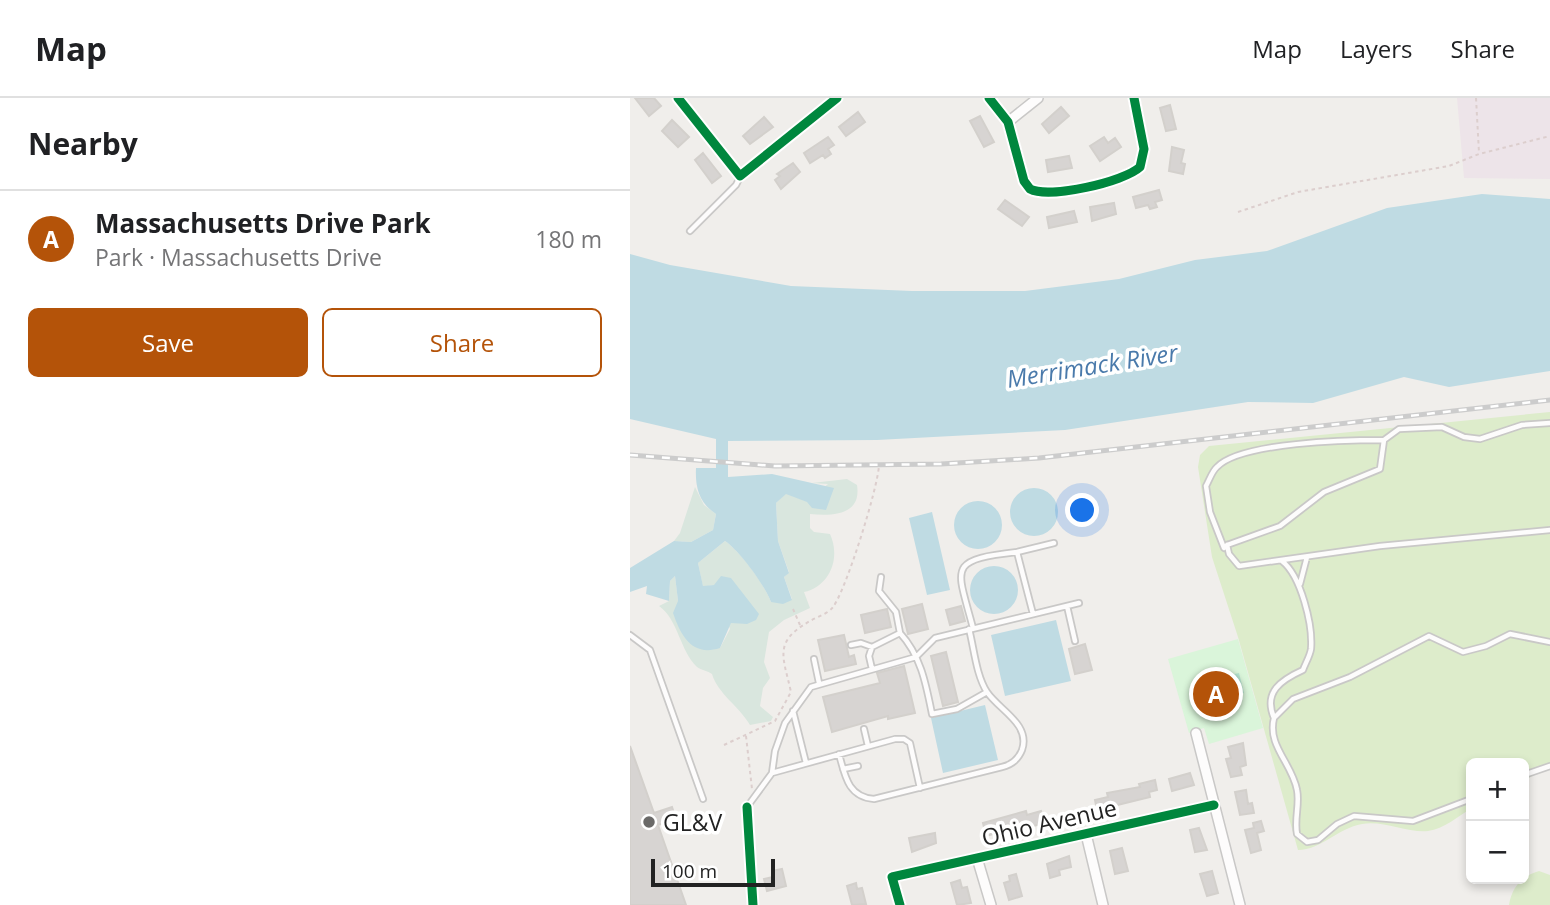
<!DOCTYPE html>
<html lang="en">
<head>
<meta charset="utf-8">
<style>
  :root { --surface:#fff; --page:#f2f2f2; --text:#202124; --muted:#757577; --line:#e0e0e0; --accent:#b45309 }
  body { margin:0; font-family:"Open Sans",sans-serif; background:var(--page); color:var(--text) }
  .controls { position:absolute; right:21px; bottom:21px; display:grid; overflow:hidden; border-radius:10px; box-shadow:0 4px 10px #0003 }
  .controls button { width:63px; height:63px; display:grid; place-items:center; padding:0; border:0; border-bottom:2px solid var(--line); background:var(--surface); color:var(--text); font:35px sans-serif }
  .scale { position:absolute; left:21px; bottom:18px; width:124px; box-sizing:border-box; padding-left:7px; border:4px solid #222; border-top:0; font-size:19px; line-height:24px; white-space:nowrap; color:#222; -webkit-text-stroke:5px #fff; paint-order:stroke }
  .you { position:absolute; left:453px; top:413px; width:24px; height:24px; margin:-18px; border:5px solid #fff; border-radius:50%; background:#1a73e8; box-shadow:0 0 0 10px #1a73e833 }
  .badge { display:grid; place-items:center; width:46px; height:46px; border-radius:50%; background:var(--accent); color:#fff; font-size:23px; font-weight:700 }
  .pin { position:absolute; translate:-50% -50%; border:4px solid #fff; box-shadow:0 2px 7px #0006 }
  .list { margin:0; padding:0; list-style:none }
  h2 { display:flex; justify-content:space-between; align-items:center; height:91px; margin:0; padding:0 28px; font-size:30px }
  h2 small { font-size:23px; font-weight:400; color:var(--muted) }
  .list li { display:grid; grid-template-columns:46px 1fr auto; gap:21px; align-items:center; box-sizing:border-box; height:98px; padding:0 28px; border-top:2px solid var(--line) }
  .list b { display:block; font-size:26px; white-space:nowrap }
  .list p { margin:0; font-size:23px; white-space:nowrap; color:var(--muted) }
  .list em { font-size:23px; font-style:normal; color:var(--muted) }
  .actions { display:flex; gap:14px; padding:21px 28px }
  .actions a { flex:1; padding:16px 0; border:2px solid var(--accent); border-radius:10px; text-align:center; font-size:24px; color:var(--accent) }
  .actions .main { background:var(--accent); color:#fff }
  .map { position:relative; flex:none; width:920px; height:807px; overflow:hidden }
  header { display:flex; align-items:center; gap:42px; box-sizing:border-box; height:98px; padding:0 35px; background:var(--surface); border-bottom:2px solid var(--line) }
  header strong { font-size:33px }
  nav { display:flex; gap:38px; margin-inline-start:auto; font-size:24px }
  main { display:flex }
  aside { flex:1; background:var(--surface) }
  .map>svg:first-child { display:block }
</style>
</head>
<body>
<header>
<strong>Map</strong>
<nav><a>Map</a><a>Layers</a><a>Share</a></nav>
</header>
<main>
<aside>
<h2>Nearby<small></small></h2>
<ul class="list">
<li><span class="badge">A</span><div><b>Massachusetts Drive Park</b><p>Park · Massachusetts Drive</p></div><em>180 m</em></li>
</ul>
<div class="actions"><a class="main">Save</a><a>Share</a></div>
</aside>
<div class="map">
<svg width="920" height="807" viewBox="0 0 920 807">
  <rect width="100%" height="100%" fill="#f0eeeb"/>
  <path fill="#ede4e9" d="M827,0H920V81L834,80Z"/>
  <path fill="#ddeccb" d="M920,314V667L894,683V665H841V711C828,718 814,731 798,733C777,735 753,722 732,726C708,730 691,752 668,752L608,539L582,459L568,369L570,357L579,348Z
    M909,773L920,777V807H879C882,789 892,778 909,773Z"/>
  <path fill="#d9e6de" d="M217,381L227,387C232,418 201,418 180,416V430L184,434L200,436C211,460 200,488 174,494L180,510L154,522L139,534L134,564L140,580L133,590L130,608L143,619L141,623L120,627C109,608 88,596 82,576C78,573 71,572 67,569C50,553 48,521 29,508L39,503L40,483L45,478L48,503L90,550L100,531L84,487L73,489L68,465L95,443C110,453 135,487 141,504L162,501L154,479L159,474L148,443L146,405L156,395L178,404L198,386L182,385Z
    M65,389L74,407L86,416L83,432L61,444L44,443L50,435Z"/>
  <path fill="#daf5da" d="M608,541L633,630L579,646L574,630L559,635L538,561Z"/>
  <path fill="#b7e6d2" d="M609,575L614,595L577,603L573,583Z"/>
  <path fill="#bfdbe3" d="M852,96L920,101V273L819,289L774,279L683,305L618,304L435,332L247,342L98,343V379L142,376L204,390L196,412L182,410L177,404L156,396L146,405L148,443L159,475L154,479L162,502L153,506L141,504C135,488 110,453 95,443L68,465L73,488L84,487L91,478L101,480L129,516L126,522L117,526L101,525L90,550C62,559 51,538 43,515L48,503L45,478L40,483L39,503L16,496L17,488L0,494V470L44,443L61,444L83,432L86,416C69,405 65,389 66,370H86V341L0,321V156L40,167L161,188L282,193H395L489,181L565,162L637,153L757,110Z
    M380 414a24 24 0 1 1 48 0a24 24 0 1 1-48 0Z
    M324 427a24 24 0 1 1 48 0a24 24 0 1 1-48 0Z
    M302,414L320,492L297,497L279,420Z
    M340 492a24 24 0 1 1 48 0a24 24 0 1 1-48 0Z
    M426,522L441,583L375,598L361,537Z
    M355,607L368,662L313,675L301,620Z"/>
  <path fill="#d7d4d2" stroke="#d3d0cc" stroke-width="2" d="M5,0H24L31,8L19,18Z
    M540,7L546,31L536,33L530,10Z
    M431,9L439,18L419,35L412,26Z
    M228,14L235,24L216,38L209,29Z
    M350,18L364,44L354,49L340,23Z
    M134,19L143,29L120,46L113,38Z
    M42,22L59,39L48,49L32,33Z
    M198,39L204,47L198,51L201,56L195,60L193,57L180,65L174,55Z
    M474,39L478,45L485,40L491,49L470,63L460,48Z
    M542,49L554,52L551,65L555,66L553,76L539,73Z
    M73,55L91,78L82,85L65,62Z
    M439,58L442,70L418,74L416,62Z
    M163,65L170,74L151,91L145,82L150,78L147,76Z
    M529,92L532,102L525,104L527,109L520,111L518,107L506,110L503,99Z
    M375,102L399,119L392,128L368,111Z
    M484,105L486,116L462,123L460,109Z
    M444,113L447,124L419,130L417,119Z
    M292,506L298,531L278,536L272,511Z
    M331,508L335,523L320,527L316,512Z
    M257,511L261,529L235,535L231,517Z
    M214,537L219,559L224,557L226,566L195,573L188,542Z
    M455,546L462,572L445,576L439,551Z
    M316,554L328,604L313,608L301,558Z
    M274,568L285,615L258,621V618L202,634L193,599L250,585L247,575Z
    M613,645L616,667L610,669L612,677L601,679L596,661L601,660L598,649Z
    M0,648L24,715L42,709L46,721L28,727L56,807H0Z
    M560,675L564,687L542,693L539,681Z
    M525,682L527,692L519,694L520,699L467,712L465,702L478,699L477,695L510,689L509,686Z
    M616,692L618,706L622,705L624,715L610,717L605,694Z
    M396,713L397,717L411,713L414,725L400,729L399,726L356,738L353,725Z
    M631,723L634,733L627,735L631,752L621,755L615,732L624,730L623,725Z
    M569,730L577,752L565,754L560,732Z
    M305,735L306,745L282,754L279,740Z
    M492,750L498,773L485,776L480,753Z
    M439,758L441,769L429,772L430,777L420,780L417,766Z
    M152,771L156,788L137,793L134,781L143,779L142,773Z
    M582,773L588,795L577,798L570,776Z
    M386,776L392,798L379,802L374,785L380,783L379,778Z
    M330,782L332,790L337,789L341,805L327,807L321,785Z
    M226,785L227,791L232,790L236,806L222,807L217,788Z"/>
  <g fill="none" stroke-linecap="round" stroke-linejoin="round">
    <defs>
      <path id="service" d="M60,133L106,87L110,79
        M754,342L769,331L812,329L834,339L850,341L892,327L920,325
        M597,447L594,450L580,414L576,388C579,383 582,373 587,369C611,344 719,342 754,342L750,371L694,394L650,428L597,447L599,456L609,468L750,448L920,432
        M387,454L424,445
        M251,479L249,493L266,514L270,535
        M670,486L677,459
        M437,508L445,543
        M343,530C327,469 316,462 387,454L403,516
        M0,537L20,552L73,701
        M221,547L231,545L242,549
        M184,561L189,585
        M242,571L239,558L242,549L270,535C291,558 296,586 302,616L327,611L357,594
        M163,613L176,665
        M644,620C633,594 651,582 673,572C675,566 680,558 681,551C683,527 671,478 652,463
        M234,631L238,648
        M209,656C215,678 218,699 244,701L372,669C381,667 388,662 392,652C401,626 369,612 357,594C346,577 344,550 339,531
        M213,671L228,668
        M142,675L145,653L155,625L181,589L286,559L305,540L449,505
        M894,677L920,668
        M841,701L783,723L724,718L707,726L688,742L677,744L667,736C664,721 670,706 667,692C662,665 637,648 644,620L663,601L720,579L799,538L833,554L856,548L880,536L920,544
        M117,709L142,675L265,641H274L280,645L290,690"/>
      <path id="minor" d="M48,0L110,78L207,0
        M359,0L378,24L394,83L400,91C419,101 494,84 510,69L514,51L504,0
        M378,24L408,0
        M566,635L610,807
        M117,709L123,807
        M456,736L473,807
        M347,760L361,807
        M270,807L262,779L584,707"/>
    </defs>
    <use href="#service" stroke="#c9c8c7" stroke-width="8"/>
    <use href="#minor" stroke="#c9c8c7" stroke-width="12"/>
    <path stroke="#dccecd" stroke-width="2" stroke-dasharray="3.5 3.5" stroke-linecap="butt" d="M846,0L849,55
      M608,114L668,94L819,68L849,56L920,38
      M163,511L170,527
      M116,638L122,691
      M94,647L145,623L161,594C153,558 143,544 180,523C187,519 199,515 203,509C216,492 248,390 249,367"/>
    <use href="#service" stroke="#fdfcfc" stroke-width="4.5"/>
    <use href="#minor" stroke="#fdfcfc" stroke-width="9"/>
    <defs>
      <path id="rail" d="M0,357L145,368L311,366L409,360L920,302"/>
    </defs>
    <use href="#rail" stroke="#ccc" stroke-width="5"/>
    <use href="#rail" stroke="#fff" stroke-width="2.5" stroke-dasharray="8" stroke-linecap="butt"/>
    <defs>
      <path id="cycleway" d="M48,0L110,78L207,0
        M359,0L378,24L394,83L400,91C419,101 494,84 510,69L514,51L504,0
        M117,709L123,807
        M270,807L262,779L584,707"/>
    </defs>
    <use href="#cycleway" stroke="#fff" stroke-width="13"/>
    <use href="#cycleway" stroke="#00873e" stroke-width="9"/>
  </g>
  <circle fill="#6a6968" stroke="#fff" stroke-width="2.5" cx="19" cy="724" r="7"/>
  <g text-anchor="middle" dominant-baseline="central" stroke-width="7" stroke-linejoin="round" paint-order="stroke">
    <g font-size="23" fill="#222" stroke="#fff" text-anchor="start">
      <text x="33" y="724">GL&amp;V</text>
    </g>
    <g font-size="23" fill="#222" stroke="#fff">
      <text transform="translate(419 724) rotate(-13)">Ohio Avenue</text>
    </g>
    <g font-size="24" font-style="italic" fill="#4a7aab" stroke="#fff">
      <text transform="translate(462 267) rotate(-9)">Merrimack River</text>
    </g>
  </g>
</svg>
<div class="controls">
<button>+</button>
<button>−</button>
</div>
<div class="scale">100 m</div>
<div class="you"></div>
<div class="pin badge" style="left:586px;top:596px">A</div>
</div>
</main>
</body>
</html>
